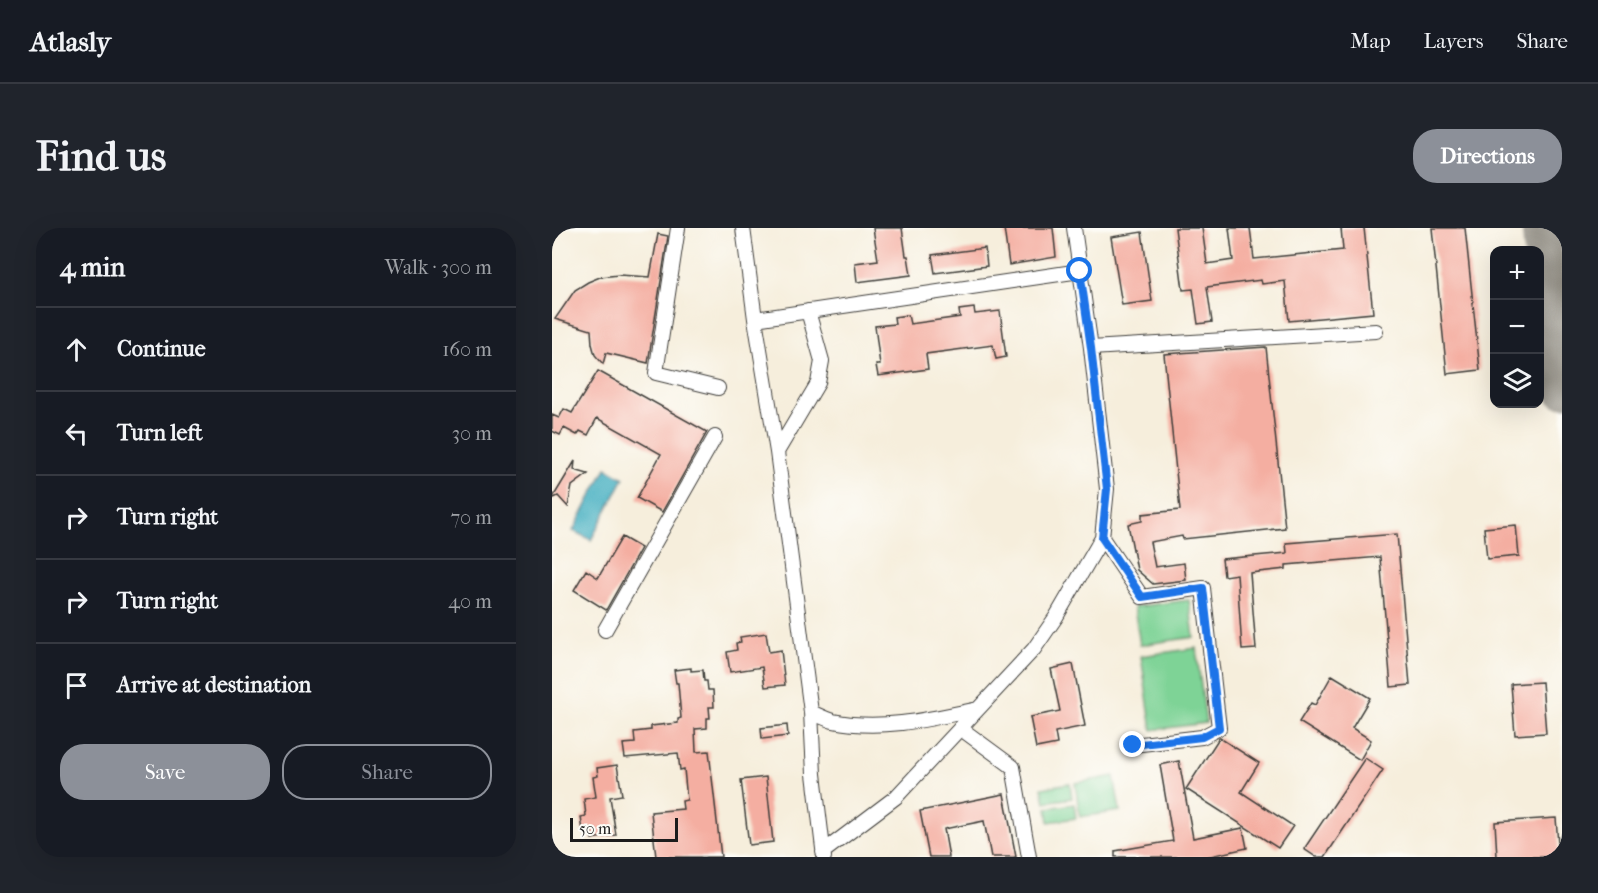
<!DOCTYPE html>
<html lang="en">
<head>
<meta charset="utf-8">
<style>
  :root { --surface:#171b24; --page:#20242c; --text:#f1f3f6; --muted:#9ea1a6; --line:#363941; --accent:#8c9099 }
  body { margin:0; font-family:"IM FELL French Canon",serif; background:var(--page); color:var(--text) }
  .controls { position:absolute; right:18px; top:18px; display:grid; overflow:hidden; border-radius:12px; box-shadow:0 6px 24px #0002 }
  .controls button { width:54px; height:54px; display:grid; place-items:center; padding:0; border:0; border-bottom:2px solid var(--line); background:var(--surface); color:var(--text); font:30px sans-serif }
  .scale { position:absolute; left:18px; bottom:15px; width:108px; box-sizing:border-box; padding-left:6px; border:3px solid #1c1c1c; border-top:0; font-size:16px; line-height:21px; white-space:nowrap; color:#1c1c1c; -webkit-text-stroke:4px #fdfcf7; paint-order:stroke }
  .stop { position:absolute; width:18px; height:18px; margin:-14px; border:4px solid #1a73e8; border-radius:50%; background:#fff }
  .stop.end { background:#1a73e8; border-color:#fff; box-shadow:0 2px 6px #0008 }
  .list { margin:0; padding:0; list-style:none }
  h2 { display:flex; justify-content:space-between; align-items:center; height:78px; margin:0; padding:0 24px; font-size:26px }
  h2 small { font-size:20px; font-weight:400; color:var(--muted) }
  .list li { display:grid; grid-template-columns:39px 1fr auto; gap:18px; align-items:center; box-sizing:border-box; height:84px; padding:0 24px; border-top:2px solid var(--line) }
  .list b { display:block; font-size:22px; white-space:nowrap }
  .list em { font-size:20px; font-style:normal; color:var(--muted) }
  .actions { display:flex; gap:12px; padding:18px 24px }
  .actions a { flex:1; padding:14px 0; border:2px solid var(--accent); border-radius:24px; text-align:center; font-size:21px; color:var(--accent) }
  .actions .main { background:var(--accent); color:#fff }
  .icon { flex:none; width:33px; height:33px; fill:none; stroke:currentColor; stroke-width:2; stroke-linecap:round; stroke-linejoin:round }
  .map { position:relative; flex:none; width:1010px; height:629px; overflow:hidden; border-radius:24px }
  header { display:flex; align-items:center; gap:36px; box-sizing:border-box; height:84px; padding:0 30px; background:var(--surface); border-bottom:2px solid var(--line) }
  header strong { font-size:28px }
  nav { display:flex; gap:33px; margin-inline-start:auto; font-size:21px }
  .intro { display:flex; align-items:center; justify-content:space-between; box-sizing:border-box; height:144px; padding:0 36px }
  h1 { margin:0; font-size:42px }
  .button { padding:15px 27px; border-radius:24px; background:var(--accent); color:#fff; font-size:21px; font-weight:700 }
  main { display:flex; gap:36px; padding:0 36px }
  aside { flex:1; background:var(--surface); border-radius:24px; box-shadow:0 6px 24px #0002 }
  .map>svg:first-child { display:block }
</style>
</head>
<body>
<header>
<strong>Atlasly</strong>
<nav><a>Map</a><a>Layers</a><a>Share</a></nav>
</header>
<div class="intro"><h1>Find us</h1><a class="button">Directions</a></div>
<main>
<aside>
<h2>4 min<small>Walk · 300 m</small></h2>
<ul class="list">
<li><svg class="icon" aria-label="ahead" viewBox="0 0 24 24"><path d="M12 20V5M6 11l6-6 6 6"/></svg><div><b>Continue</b></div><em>160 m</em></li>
<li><svg class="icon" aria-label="left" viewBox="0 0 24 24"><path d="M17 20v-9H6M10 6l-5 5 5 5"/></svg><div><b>Turn left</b></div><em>30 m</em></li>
<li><svg class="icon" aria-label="right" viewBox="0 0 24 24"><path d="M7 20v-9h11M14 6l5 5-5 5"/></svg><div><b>Turn right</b></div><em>70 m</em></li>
<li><svg class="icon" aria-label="right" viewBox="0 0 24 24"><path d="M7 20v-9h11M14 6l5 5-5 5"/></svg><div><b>Turn right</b></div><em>40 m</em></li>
<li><svg class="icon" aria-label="arrive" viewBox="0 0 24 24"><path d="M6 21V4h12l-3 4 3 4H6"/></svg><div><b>Arrive at destination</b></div></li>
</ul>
<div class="actions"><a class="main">Save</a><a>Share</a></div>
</aside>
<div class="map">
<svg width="1010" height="629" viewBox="0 0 1010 629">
  <rect width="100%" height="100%" fill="#fdfcf7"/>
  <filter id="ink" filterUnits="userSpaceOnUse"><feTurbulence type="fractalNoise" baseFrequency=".0167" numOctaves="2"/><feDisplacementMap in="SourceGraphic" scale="12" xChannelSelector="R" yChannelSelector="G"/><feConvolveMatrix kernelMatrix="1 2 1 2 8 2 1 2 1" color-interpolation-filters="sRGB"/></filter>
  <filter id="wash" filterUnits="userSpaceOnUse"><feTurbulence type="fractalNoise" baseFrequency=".008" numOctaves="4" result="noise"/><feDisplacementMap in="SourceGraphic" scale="24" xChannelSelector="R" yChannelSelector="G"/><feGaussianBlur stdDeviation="1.35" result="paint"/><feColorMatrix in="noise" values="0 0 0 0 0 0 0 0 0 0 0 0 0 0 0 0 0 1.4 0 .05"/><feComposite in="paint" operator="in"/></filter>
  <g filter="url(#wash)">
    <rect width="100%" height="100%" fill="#f6eedc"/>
    <path fill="#7ed396" stroke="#4d7859" stroke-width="1.5" d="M637,372L642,409L588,417L582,379Z
      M644,420L654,495L600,502L589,428Z
      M562,548L568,583L528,589L523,555Z
      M518,555L520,570L493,574L490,560Z
      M522,576L524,590L497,594L495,580Z"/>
    <path fill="#41adc0" stroke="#2e646e" stroke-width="1.5" d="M54,240L72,250L39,312L21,303Z"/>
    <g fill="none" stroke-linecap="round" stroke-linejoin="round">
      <path stroke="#89857c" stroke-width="39" d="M989,0L1001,139L1010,160"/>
    </g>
    <g id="blocks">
      <path fill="#f4aea1" d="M321,0H350L354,28H356L359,47L305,54L303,35L326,32Z
        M452,0H501L504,29L457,37Z
        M623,0H650L655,36L681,32L677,0H698L702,31L791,22L789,0H812L821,85L737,93L733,53L710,56L709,52L655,59L660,94L646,96L641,61L631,62Z
        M880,0H913L928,142L895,146Z
        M590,4L600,73L570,77L559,9Z
        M106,6L116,8L96,135L54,125L51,136L43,127L40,116L39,102L3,91L23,62L36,54L48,49L67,47L98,49Z
        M433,20L435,38L383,45L380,27Z
        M422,80L423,86L448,83L454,129L444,131L441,117L374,126L376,141L326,148L324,137H328L323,98L343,96L342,89L356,87L358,96L408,89L407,82Z
        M714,119L733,300L631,311L630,308L598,314L603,339L632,335L634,352L601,356L585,342L576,296L590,293V286L628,282L612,126Z
        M46,143L155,204L110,284L85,270L109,226L45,190L36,207L28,203L25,207L12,200L8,207L0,203V187L7,190L12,181L20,185Z
        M23,233L22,242L36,246L20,258L16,279L6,268L0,271Z
        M964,297L967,328L935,331L932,300Z
        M845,306L858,457L839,459L828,329L734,337V341L698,345L704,421L690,422L685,346L672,348L670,331L735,325L734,315Z
        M70,309L89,320L54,382L22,362L34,342L46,350Z
        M214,405L217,424L229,422L233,457L213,459L210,439L178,444L175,424L185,422L184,415L189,414L188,409Z
        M521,436L533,498L503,504L505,516L484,520L478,489L508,483L499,441Z
        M139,440V443L151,442L152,453H155L156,462H161L162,479H157L158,490H155V500L143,501L144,524L157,523L169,629H104L99,584L131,581L130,573L135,572L132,541L128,542L126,525L73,530L71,516L83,515L82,504L99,502V498L126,495V491L129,490L126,455H124L122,442Z
        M780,447L818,470L800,500L819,512L808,532L747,494L759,475L763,477Z
        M990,454L994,505L963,507L959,456Z
        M235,497L236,508L210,511L209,500Z
        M667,510H668L707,535L689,564L741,598L726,620L634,561Z
        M813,530L831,542L773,629H764L752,621Z
        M627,533L641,610L691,600L695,620L654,629H563V623L621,613L608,537Z
        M65,537L70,567L58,569L64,607L40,611L39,601L31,603L29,589L34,588L32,571L44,569L41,549L46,548L45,540Z
        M214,549L221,614L197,617L189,552Z
        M452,566L464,629H439L432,593L392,601L397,629H377L368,583Z
        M1004,590L1007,629H945L943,594Z"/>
    </g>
  </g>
  <g filter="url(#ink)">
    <use href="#blocks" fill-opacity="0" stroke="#3d3c39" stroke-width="1.5"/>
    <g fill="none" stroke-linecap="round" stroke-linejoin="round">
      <defs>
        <path id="street" d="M126,0L104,145L166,160
          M191,0L203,91L225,224L259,484L262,546L272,629
          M203,91L528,43
          M539,120L824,103
          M225,224L266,155L270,133L256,83
          M550,310L590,369L651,360L667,500L650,509L581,517
          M53,402L163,209
          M259,484C266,487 274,491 281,493C329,503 379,491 426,481
          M408,500L461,539L477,629
          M271,624L344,569L482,421L504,389L550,310L555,261L539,120L522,0"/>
      </defs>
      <use href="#street" stroke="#3d3c39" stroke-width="16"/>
      <use href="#street" stroke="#fff" stroke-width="14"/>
    </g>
  </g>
  <g fill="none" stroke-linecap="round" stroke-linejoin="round" filter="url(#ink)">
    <path stroke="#1a73e8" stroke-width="8" d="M528,43L539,120L555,261L550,310L590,369L651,360L667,500L650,509L581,517"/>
  </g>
</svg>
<div class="controls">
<button>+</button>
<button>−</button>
<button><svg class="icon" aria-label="layers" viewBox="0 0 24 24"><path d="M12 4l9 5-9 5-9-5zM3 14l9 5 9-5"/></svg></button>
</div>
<div class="scale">50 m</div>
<div class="stop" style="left:528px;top:43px"></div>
<div class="stop end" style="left:581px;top:517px"></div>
</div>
</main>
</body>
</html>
